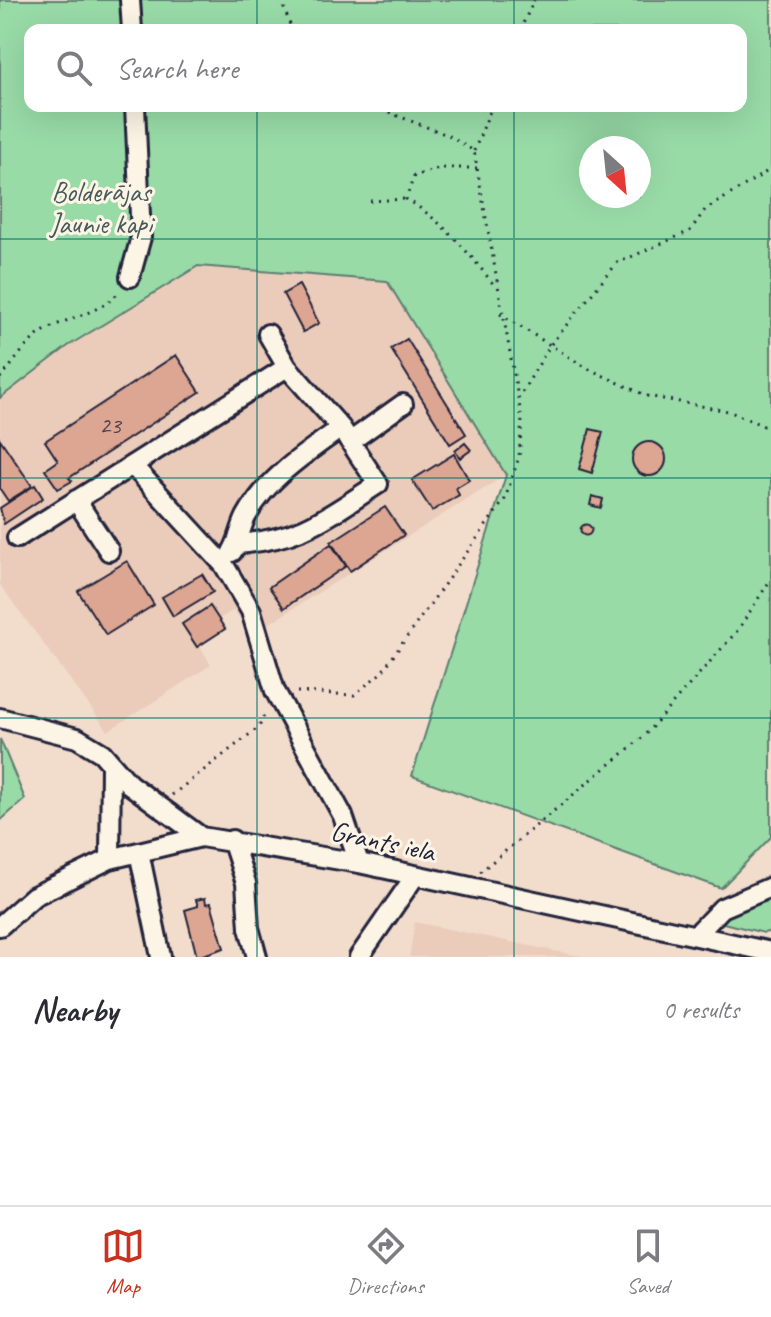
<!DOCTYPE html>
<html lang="en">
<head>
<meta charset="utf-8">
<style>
  :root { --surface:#fff; --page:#f2f2f3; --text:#2b2b33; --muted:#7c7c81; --line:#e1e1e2; --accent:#c8321e }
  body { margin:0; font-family:Caveat,sans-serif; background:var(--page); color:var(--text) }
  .compass { position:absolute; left:579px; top:136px; width:72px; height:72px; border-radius:50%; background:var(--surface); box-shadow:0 8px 32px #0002; rotate:153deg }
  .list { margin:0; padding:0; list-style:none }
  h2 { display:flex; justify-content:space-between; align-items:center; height:104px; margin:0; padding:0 32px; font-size:34px }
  h2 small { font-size:26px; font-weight:400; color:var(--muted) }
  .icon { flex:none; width:44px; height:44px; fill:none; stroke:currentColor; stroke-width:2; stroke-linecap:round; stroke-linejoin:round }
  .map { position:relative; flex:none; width:771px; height:957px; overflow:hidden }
  .search { position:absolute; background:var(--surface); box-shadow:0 8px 32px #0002; left:24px; right:24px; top:24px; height:88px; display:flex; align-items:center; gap:20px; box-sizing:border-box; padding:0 28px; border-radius:16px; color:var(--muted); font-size:30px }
  .sheet { height:248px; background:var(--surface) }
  nav { display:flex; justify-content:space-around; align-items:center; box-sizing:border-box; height:112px; border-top:2px solid var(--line); background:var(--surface); font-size:22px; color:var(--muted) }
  nav a { display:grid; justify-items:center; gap:4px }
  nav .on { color:var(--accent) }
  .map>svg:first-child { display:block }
</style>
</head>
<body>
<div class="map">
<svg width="771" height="957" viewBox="0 0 771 957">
  <rect width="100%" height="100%" fill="#f2ddcc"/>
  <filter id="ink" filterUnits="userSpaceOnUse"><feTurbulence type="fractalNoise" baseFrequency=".0125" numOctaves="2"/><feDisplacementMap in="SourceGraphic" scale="16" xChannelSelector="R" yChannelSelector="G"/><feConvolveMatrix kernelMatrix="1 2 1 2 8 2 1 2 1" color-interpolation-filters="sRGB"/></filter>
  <g filter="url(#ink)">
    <path fill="#ebccbb" d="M198,266L387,280L506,475L251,635L234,610L219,619L225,629L200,646L211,665L108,731L0,585V398L68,346Z
      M415,922L584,957H409Z"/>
    <path fill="#98dba7" stroke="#5d7e71" stroke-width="2" fill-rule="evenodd" d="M0,0H771V837L721,888L412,776L506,475L387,281L198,266L68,346L0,398ZM30,30H741V106H30ZM591,148H639V196H591Z
      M0,739L25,799L0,821Z
      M771,900V931L764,933L723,923V915Z"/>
    <path fill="#dca692" stroke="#22223b" stroke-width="2" d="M299,285L319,323L303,332L283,294Z
      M407,339L466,434L450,444L391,349Z
      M176,355L200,392L69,478L72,481L58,489L45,470L58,461L45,441Z
      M590,429L603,432L592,473L579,469Z
      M0,439L32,486L8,501L0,489Z
      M632 459a17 17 0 1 1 34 0a17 17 0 1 1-34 0Z
      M465,443L471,450L460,458L455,451Z
      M454,454L469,480L456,488L459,495L432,511L412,480Z
      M35,485L43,498L4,524L0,508Z
      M592,496L603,499L601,508L590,505Z
      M385,507L404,535L350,571L331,542Z
      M580.5 530a5.5 5.5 0 1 1 11 0a5.5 5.5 0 1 1-11 0Z
      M331,544L346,566L284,608L269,587Z
      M127,561L154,605L106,635L78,591Z
      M202,574L213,592L173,616L162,597Z
      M210,606L225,629L197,647L182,624Z
      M205,898L206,904L211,903L224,948L197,957L185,910L198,906L196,900Z"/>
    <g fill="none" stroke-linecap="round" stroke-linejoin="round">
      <defs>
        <path id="minor" d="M130,0L132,30
          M130,277L141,237L135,106
          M351,441L403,404
          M132,465L224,565L251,611L275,691L343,816L359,863
          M76,500L109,551
          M17,538L287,367
          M237,544C303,539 325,518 378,484L341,428L287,367L268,334
          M232,552C239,541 240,529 246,517C267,478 306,453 341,428
          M0,718L77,738L102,753L129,784L201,837
          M232,840L246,883L249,928L257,957
          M139,852L161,957
          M110,859L111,764
          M0,926L34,896L110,859L201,837L359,863L771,952
          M696,935L722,908L771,887
          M359,957L415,876"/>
      </defs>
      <use href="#minor" stroke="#22223b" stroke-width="24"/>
      <path stroke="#22223b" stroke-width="3" stroke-dasharray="2 6" stroke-linecap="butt" d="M281,0L292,30
        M520,30L534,0
        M474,151L492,106
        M477,168H441L414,176L406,199C443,221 468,252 494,285
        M370,201L406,199
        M500,314L587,368L647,396L728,411L771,429
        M0,378C16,362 26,340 48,329C72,316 101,313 120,291
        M518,399L551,344L617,263L690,231L705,210L771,169
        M297,692L354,695L382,672L505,499L519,457L522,420L474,151L450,136L372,106
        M172,795L259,727L266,711
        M480,872L643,737L738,630L771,579"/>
      <use href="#minor" stroke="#fcf5e5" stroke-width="18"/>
    </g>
  </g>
  <path fill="none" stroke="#0f766e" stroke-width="2" stroke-opacity="0.55" d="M257,0V30M514,0V30M257,106V957M514,106V957M0,239H771M0,478H771M0,718H771"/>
  <g text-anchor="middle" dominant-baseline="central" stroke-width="6" stroke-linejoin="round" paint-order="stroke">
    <g font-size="24" fill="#504351">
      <text x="110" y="425">23</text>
    </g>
    <g font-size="28" fill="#455a5b" stroke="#fcf5e5">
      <text x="101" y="191">Bolderājas<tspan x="101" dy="32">Jaunie kapi</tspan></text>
    </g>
    <g font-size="28" fill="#22223b" stroke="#fcf5e5">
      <text transform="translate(383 841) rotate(12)">Grants iela</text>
    </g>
  </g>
</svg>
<svg class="compass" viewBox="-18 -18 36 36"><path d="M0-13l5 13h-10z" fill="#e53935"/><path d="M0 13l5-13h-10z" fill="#7c7c81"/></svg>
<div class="search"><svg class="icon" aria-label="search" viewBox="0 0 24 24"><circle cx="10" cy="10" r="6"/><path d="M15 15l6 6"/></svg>Search here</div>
</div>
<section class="sheet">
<h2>Nearby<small>0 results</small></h2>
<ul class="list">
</ul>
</section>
<nav>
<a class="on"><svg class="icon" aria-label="map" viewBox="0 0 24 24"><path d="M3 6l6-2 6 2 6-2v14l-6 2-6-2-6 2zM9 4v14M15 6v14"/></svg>Map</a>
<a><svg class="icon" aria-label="directions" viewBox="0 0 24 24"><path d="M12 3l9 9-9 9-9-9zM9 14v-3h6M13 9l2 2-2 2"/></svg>Directions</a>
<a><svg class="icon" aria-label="saved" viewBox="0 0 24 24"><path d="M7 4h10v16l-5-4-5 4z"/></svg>Saved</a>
</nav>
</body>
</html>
